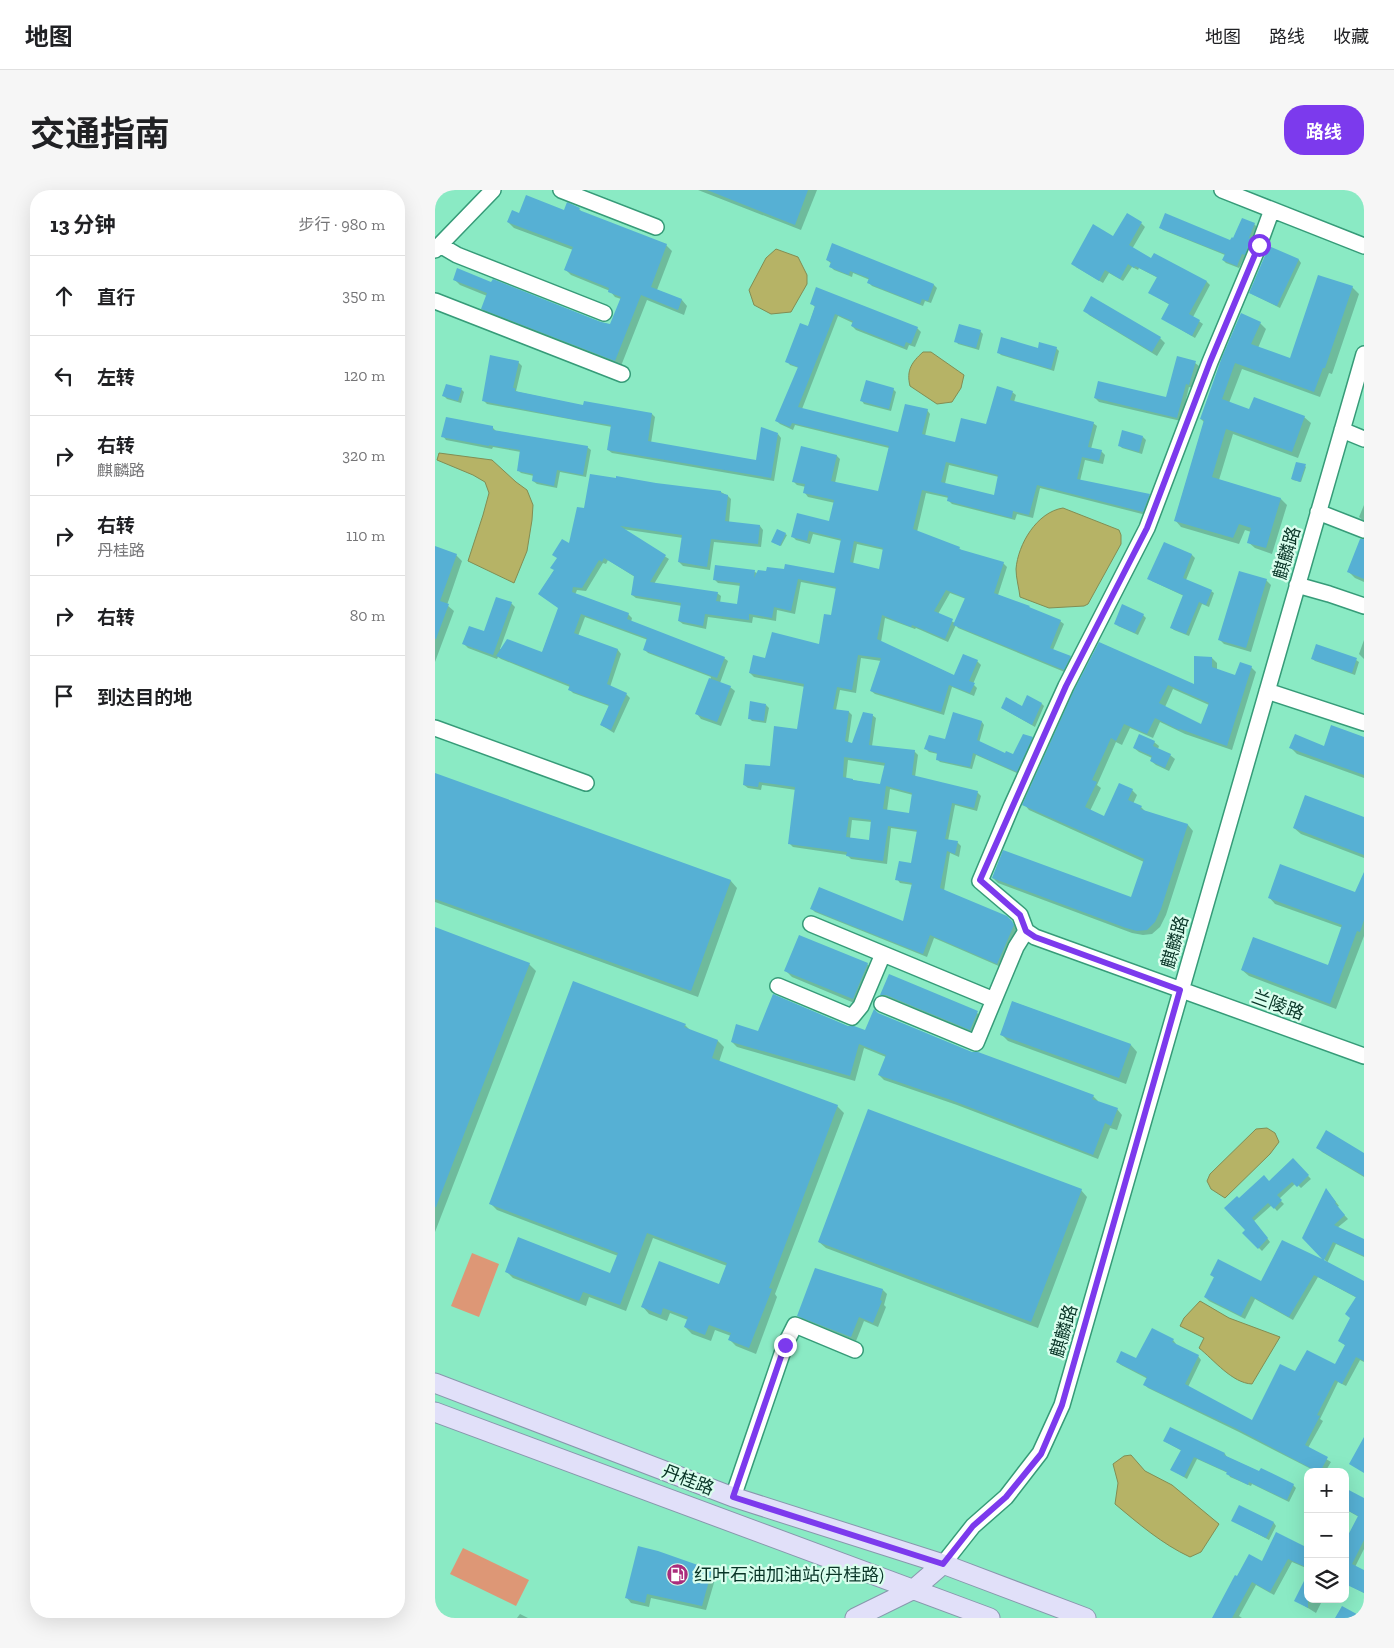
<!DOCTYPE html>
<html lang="zh">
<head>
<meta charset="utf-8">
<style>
  :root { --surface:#fff; --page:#f6f6f6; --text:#202124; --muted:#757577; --line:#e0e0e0; --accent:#7c3aed }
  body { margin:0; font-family:"Zilla Slab","Noto Sans SC",serif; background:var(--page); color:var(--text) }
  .controls { position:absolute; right:15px; bottom:15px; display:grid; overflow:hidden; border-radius:10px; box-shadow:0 5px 20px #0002 }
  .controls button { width:45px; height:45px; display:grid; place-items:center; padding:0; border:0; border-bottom:1px solid var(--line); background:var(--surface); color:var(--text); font:25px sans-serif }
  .stop { position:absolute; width:15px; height:15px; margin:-11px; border:4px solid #7c3aed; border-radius:50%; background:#fff }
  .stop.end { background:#7c3aed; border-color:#fff; box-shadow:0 1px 5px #0008 }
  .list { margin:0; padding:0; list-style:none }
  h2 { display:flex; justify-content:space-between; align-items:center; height:65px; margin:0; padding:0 20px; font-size:21px }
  h2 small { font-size:16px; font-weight:400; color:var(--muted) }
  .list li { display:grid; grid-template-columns:32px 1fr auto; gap:15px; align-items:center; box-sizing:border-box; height:80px; padding:0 20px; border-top:1px solid var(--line) }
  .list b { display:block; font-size:19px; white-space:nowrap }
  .list p { margin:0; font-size:16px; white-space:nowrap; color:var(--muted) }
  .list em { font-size:16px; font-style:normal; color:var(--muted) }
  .icon { flex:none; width:28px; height:28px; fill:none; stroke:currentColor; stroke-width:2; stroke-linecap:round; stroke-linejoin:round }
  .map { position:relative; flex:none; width:929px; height:1428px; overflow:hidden; border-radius:20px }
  header { display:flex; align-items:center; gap:30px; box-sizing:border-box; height:70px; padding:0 25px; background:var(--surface); border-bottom:1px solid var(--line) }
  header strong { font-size:24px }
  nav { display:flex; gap:28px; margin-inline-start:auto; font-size:18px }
  .intro { display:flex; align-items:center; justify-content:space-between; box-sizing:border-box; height:120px; padding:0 30px }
  h1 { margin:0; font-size:35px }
  .button { padding:12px 22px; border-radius:20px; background:var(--accent); color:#fff; font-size:18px; font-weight:700 }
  main { display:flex; gap:30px; padding:0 30px }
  aside { flex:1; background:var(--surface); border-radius:20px; box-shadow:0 5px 20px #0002 }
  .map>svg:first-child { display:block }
</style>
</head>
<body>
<header>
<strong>地图</strong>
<nav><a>地图</a><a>路线</a><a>收藏</a></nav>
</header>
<div class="intro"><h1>交通指南</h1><a class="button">路线</a></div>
<main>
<aside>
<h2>13 分钟<small>步行 · 980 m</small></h2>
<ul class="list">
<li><svg class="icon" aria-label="ahead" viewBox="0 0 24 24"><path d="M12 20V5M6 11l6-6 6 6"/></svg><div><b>直行</b></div><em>350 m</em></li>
<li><svg class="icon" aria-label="left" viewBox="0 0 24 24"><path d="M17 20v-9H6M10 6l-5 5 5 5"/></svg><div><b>左转</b></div><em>120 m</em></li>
<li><svg class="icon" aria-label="right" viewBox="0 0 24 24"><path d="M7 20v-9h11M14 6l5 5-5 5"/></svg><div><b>右转</b><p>麒麟路</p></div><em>320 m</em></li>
<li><svg class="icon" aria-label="right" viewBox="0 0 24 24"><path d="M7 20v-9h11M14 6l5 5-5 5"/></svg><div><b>右转</b><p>丹桂路</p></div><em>110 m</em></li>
<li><svg class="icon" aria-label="right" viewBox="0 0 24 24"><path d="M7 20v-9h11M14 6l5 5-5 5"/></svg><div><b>右转</b></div><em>80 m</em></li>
<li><svg class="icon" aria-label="arrive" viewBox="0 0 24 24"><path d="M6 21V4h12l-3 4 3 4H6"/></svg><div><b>到达目的地</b></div></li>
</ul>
</aside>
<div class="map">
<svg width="929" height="1428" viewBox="0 0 929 1428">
  <rect width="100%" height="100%" fill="#8aeac4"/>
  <path fill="#dd9776" d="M37,1063L64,1074L44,1127L16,1116Z
    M28,1358L94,1390L81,1416L15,1384Z"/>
  <path fill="#b6b366" stroke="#828d53" d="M341,59L363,67L372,85V94L356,122L336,124L319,115L314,100L331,68Z
    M488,162H496L529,185L526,198L517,212L502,214L475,196C471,180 477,172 488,162Z
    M4,263L57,270L81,292L92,300L98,315L97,330L92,361L79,393L33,371L48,325L54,303L50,292L38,285L2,270Z
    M628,318L684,340L686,345V354L653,414L649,416L614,418L585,407C584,398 581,388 581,379C583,354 602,322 628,318Z
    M832,938L840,943L844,952L835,964L790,1008L776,999L772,991L775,984L821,939Z
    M765,1111L794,1128L845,1147L817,1194C797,1193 779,1170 764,1158L769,1148L745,1136L749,1128Z
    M696,1265L710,1281L737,1295L784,1334L766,1362L755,1367C727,1354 704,1334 680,1314L683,1293L678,1274L689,1266Z"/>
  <path fill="#0003" fill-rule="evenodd" d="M263,0H382L366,40Z
    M144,19L149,24L231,55L237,61L222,100L247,110L252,116L249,125L212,110L186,176L53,124L47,119L52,106L25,95L19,89L176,135L186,109L180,107L175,101L136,85L130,79L138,60L79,38L73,32L85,24Z
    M706,33L710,37L697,59L716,70L719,64L772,92L775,95L758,127L768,134L760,148L728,129L735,115L715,103L723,88L704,78L703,80L697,77L688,91L674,83L668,93L641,77L679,48Z
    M819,34L822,37L816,50L818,52L812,67L810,66L804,78L791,73L788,70L790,65L728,40L726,38L796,51Z
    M398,55L499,95L502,98L496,113L490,111L488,116L437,96L434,93L435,90L418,83L417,87L399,80L396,77L397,74L392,70Z
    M834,58L864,70L866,73L845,118L815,103Z
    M917,97L924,104L897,184L894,183L885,207L807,179L794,213L815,220L869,227L876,233L863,268L798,244L784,290L846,309L852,315L837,364L820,358L813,352L816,342L810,340L804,354L746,337L740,330L769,232L766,229L788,168L825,133L831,139L823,158L856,170Z
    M376,113L482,138L486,142L480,157L474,155L472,160L421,140L417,136L418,133L403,126L367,219L464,243L492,220L495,224L490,246L521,253L552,236L577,202L581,205L579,212L658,233L662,236L656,259L666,261L670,265L668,274L650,270L645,291L714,305L718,309L711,325L605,298L598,328L582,324L580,330L517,314L514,311V308L491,303L482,342L524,358L527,361L568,373L572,377L563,405L594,417L596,419L625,431L629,434L618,460L635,467L638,471L632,483L523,438L521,435L513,452L481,438L480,439L450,428L446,452L520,486L542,471L546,475L538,494L542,498L539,506L517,497L509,525L440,504L436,501L446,471L426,468L421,503L405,500L401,520L414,522L417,525L413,553L418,554L437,525L441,528L437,556L479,561L483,565L480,587L542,602L546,606L542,621L520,615L513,651L522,652L526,656L524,667L515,663L509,701L576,731L580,736L582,739L566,777L499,748L492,767L380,722L377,719L469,732L478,695L465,693L462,689L477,675L483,642L456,638L452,674L416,669L412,665L358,657L355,654L361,600L327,595L326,600L313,598L309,595L336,578L363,540L370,497L319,487L315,483L331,469L385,455L397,427L402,399L366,392L360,424L342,420L341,431L318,427L317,433L273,427L271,439L248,434L244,431L247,416L201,408L197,405L200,387L173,370L171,374L168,373L151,401L142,400L140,405L193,424L197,428L196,432L289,468L293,471L285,493L295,497L300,501L286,536L266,529L262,524L276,487L213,463L209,459L213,450L150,427L143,446L183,460L186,464L175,497L191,504L195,508L179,543L166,535L174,516L138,503L134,499L135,497L66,469L63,467L62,469L33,458L29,454L50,443L76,413L80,417L65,459L107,463L124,418L104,404L135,355L150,320L286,302L293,306L296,309L294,333L325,336L328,340L326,357L279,352L275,380L248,376L244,372L248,348L187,339L234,369L219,394L282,403L286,406L285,413L303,415L306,396L283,393L279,389L320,382L323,384L400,385L407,351L378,344L375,354L361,350L357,346L395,333L400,313L373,307L370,303L371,297L362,295L359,292L367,257L402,266L405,269L400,293L444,303L454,258L360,235L358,240L345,234L342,231L364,178L355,175L352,171L373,137L380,117ZM514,275L564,287L560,306L510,294ZM422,354L449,360L445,380L418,374ZM515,403L531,409L520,433L503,424ZM413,570L451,576L446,595L411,589ZM455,599L478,605L475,624L452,621ZM417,630L437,632L435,651L415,648Z
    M650,120L725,148L730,153L722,166L654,125Z
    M545,141L548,144L544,160L523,154L521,151Z
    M621,158L624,161L619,181L566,165L563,162Z
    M83,172L87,176L81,201L83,202L149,216L217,224L220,227L216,253L322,271L343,244L346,248L339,291L177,263L173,260L177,237L52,214L48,210Z
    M760,173L764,176L758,198L754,197L746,231L664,212L660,208H732Z
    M26,199L29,202L26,213L12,209L9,206Z
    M458,199L461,202L456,221L429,214L427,211Z
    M58,238L61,241L152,257L156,260L151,287L125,282L122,298L102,294L98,291L99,286L86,283L83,280L86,262L58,257L57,259L11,250L8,246Z
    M708,247L711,250L707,264L687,258L684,255Z
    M870,276L871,277L866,292L858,290L857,289Z
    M929,315V331L924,327Z
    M343,340L352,345L346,356L339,353Z
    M729,354L757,365L760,368L751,390L776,401L779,403L774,417L767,414L754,446L739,440L736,437L749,406L717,391L714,388Z
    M929,355V392L920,388L914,382Z
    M0,357L21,365L27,371L12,415L19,421L0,472Z
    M831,390L836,395L816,462L789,454L785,450Z
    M708,425L711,428L703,445L683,436L681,433Z
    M929,450V469L924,464Z
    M665,453L760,496L777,468L782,473V480L801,487L816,477L821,482L797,560L750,544L725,532L718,548L695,538L687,555L681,552L662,595L666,598L655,621L669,627L697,600L702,605L698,614L706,617L711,622L753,635L758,641L731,725L725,737L717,744L708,745L697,743L563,693L558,688L697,709L709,672L594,620L589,614ZM738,499L774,515L766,536L730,517Z
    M877,468L921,470L924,472L920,485L880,471Z
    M607,514L609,516L600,537L567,518L588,517Z
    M331,515L334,518L331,533L317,531L314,528Z
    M519,524L547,532L549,535L544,553L571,564L579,566L597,548L600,551L584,584L541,565L537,579L505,572L502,569L503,564L494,562L491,559L511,551Z
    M929,549V588L862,564L856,558L890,557Z
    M719,552L724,556L723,559L735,565L740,569L734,581L721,575L716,571L717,568L704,562L699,558Z
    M0,585L296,691L302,698L263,807L0,712Z
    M929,628V668L866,644L859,638Z
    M929,683V746L901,819L814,786L807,780L893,776L908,738L840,714L834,707L921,704Z
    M0,738L94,774L101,781L0,1042Z
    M432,774L439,781L424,815L357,787L351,781Z
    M455,786L542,823L547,827L540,844L456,810L451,809L446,805Z
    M578,812L696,855L702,862L691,894L573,851L566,844Z
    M443,824L537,863L658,906L663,911V912L682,919L687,925L682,940L675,938L663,969L522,915L449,890L444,885L451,867L429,858L420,891L302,857L297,852L324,842L413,837L431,842Z
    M250,835L256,841L283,851L289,857L284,872L402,916L409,923L340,1104L342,1107L321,1164L301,1156L295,1150L296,1146L280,1140L276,1151L257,1144L250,1137L253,1130L235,1123L232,1131L214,1124L208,1117L284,1095L292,1076L218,1048L191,1121L154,1107L151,1116L78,1088L71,1081L176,1084L183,1066L62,1020L56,1014Z
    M883,958L929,964V987L887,962Z
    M858,970L876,989L866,998L861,993L844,1009L849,1014L842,1021L837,1015L819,1031L835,1052L827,1061L809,1043L812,1040L804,1010L834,992Z
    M646,1000L652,1007L603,1138L391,1058L384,1052Z
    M894,1003L904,1016L902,1017L913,1029L902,1038L929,1050V1067L901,1054L892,1073L929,1092V1172L925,1170L911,1196L903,1192L885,1229L888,1231L873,1258L896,1272L890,1282H882L804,1242L713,1198L710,1195L713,1189L686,1175L682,1172L701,1170L738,1150L741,1154L740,1155L763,1166L766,1170L753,1197L818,1232L861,1183L900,1176L911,1156L905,1151L916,1128L922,1108L883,1087L858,1130L820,1109L810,1129L774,1111L770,1107L780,1088L776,1085L826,1093L892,1072L868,1048Z
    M448,1100L452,1104L449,1115L451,1117L443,1137L429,1131L421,1151L368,1130L363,1125Z
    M729,1251L790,1264L792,1267L825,1282L858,1295L861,1298L854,1312L817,1294L816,1296L795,1287L793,1283L762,1269L752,1289L737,1280L747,1261Z
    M910,1300L929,1309V1359L920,1377L929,1382V1403L910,1393L924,1327L910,1319Z
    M798,1331L839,1333L841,1336L834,1350Z
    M841,1344L873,1374L871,1378L857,1372L839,1405L821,1395L804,1426L807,1428H778L802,1388L827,1373Z
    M223,1362L277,1381L281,1386L271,1420L216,1408L214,1417L196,1413L192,1408Z
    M873,1409H888L881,1423L860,1410Z
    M85,1424L93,1428H82Z"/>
  <path fill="#56b0d4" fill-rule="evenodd" d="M272,0H373L360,35Z
    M91,5L129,20L132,12L145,18L144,20L232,54L216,97L247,109L243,120L206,105L180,171L46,119L52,103L18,90L22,78L56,92L58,89L166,132L175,134L186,107L173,102L174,98L129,80L138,57L72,32L77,20L84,23Z
    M692,23L707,32L694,55L716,68L719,63L772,91L754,124L765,130L757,146L726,129L734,114L713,103L722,87L700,76L699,78L693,74L685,89L670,80L664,91L636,74L658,34L678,46Z
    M730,23L795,50L797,47L798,48L807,28L820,33L814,48L816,49L815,52L810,65L807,64L802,76L787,70L790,64L724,38Z
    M397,53L499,94L493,111L487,109L485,114L432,93L434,88L415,81L414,85L394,77L396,72L391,70Z
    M834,56L864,69L842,116L814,103Z
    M883,85L918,96L890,178H888L879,202L800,173L787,209L814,219L819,207L870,226L857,262L791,239L777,287L846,308L831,358L812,353L816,338L804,334L798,348L739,331L769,230L765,229L787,167L806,123L826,132L816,154L855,168Z
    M381,97L483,137L476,154L471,152L469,157L416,136L418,131L400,124L363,217L463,242L470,214L493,219L487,244L520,252L526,228L551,234L562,196L578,201L575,210L659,232L653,257L667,260L664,271L647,267L642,289L715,304L708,322L602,295L594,325L578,321L577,328L512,311L513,306L487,300L478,339L525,357L524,359L569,372L559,403L595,416L594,417L626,430L615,458L636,466L629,480L518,435L530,408L511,400L499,421L518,429L510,449L477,435L476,437L447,425L442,449L519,485L528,464L543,470L534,491L540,493L535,503L514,495L506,522L435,501L446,468L423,465L417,500L402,497L398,519L414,521L410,551L417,553L428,522L438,524L434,555L480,560L477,585L543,601L539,618L517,613L510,649L523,651L520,664L512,661L505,698L572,726L577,731L579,735L562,774L495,745L488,764L375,719L384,697L468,731L477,693L460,690L464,671L476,673L482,640L453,636L448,671L411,666L412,662L353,654L360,597L324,592L323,597L308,595L310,574L335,576L339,536L362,539L369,494L314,483L318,465L330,468L337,442L384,454L389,424L396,425L401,397L363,389L356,421L339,417L337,428L314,424V430L270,424L268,436L243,431L246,413L196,405L199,386L169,368L167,372L164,370L147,398L138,397L137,402L194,423L192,429L290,467L282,488L208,460L212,448L146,424L139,443L183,459L172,494L192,503L176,540L165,535L174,515L133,500L135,495L61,466L72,449L107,462L123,418L103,404L119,380L115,378L122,368L117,365L127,349L134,353L142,317L149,318L155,284L181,288V286L221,293L286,301V303L293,305L290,331L325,335L323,354L276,349L272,377L243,372L247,345L185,336L231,365L215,392L283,402L281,411L302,414L305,393L278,390L280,375L320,380L319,388L323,380L331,381L332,377L349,379L350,374L399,383L406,349L374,341L372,351L356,347L362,323L394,331L399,310L368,303L370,294L357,292L366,256L402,265L396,291L443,301L454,256L357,233L355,237L340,231L363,177L350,172L365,133L373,136L380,116L375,114ZM511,272L563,285L559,305L506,292ZM419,351L448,358L444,379L415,372ZM409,567L450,573L445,594L418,590V589L408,587ZM451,596L477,603L474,623L448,619ZM414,627L436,630L434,650L411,647Z
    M656,106L726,147L717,162L648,121Z
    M524,134L546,140L541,158L519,152Z
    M566,147L603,158L604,152L622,157L616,179L562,163Z
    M55,165L84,171L78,198H80V201L148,215L149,211L217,223L213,251L321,270L326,237L343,243L336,288L172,260L176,235L141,230L47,211Z
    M742,166L761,171L754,195L751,194L742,228L659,208L663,191L731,207Z
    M431,190L459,198L454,219L425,211Z
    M11,194L27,198L23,211L7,206Z
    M11,227L58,236V240L153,256L148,285L122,280L119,296L97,291L98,284L82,281L85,260L54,255V256L6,247Z
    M687,240L708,246L704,262L683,256Z
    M861,272L871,274L865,292L856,289Z
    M342,339L351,343L345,356L336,352Z
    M925,349H929V389L912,382Z
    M729,352L757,364L748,388L777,400L771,415L764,412L751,444L735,438L748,405L712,389Z
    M0,356L22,364L5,411L14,414L1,449H0Z
    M804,381L832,389L811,458L783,450Z
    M61,407L77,412L58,465L27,454L34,436L49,441Z
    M687,414L709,424L700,443L679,434Z
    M664,452L759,494V466L777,467V477L800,485L805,472L817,476L792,556L745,539L744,540L720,528L712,544L689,534L681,551L676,548L657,590L662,592L650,617L669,626L684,593L698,599L693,610L707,616L705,619L753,634L726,719L720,732L712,740L702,741L691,738L557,688L568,660L696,707L709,669L587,615L639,500ZM733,495L774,513L766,534L724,513Z
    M881,454L922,468L917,483L876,469Z
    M274,488L296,496L282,532L260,524Z
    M592,505L607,513L597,535L566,518L571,507L587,516Z
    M315,511L331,514L329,531L313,529Z
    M518,522L547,531L542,550L570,563L571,561L578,564L588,544L598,547L582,582L538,563L535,577L501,570L502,563L489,559L494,545L510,549Z
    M896,535L929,547V585L854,558L860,544L889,556Z
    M704,544L720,551L718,556L736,564L730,578L715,571L717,566L698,558Z
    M0,583L296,690L256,801L0,709Z
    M870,605L929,627V665L858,638Z
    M845,674L920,702L929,682V730L925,742L922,741L895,814L806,780L818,747L893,775L907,735L833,708Z
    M0,737L95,773L1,1017H0Z
    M364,745L433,773L418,809L349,781Z
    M454,784L543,821L535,840L451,805H445Z
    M138,791L251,834L249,837L283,850L277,868L403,915L334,1098L337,1099L314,1158L293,1150L296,1143L274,1135L270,1145L249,1137L253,1127L228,1118L226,1125L206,1117L224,1071L284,1094L292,1073L212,1043L185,1115L148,1102L144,1111L70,1082L83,1047L175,1083L183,1063L54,1014Z
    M338,804L413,836H419L430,840L439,819L443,823L537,862H543L659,905L657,909L683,918L676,936L670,933L658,965L516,910L443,885L451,865L424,854L415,886L296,852L301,834L323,841Z
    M577,811L696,854L684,888L565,845Z
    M433,919L647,999L596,1132L383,1052Z
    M891,940L929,963V986L881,958Z
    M858,968L874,985L862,997L857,992L842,1005L847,1010L839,1019L833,1013L817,1028L833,1048L823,1059L807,1043L810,1040L789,1018L802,1006L804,1008L829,985L834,991Z
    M891,998L901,1012L900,1013L910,1025L899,1035L929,1049V1066L898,1052L889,1070L929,1091V1171L921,1167L907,1194L900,1190L882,1225L885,1226L870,1255L893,1267L885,1282H883L800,1238L708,1195L712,1187L681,1172L686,1161L701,1168L717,1138L739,1149L737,1152L764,1165L750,1194L817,1230L845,1174L860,1181L872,1160L900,1174L910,1155L903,1151L915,1128L910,1124L921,1107L879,1085L854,1127L816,1106L806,1126L769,1107L779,1087L775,1085L783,1069L826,1091L847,1050L887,1069L867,1048Z
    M380,1078L448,1099L445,1110L447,1111L438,1133L424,1127L416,1147L362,1126Z
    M735,1237L790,1263L789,1265L824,1281L826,1278L859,1294L852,1310L814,1292L813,1295L791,1284L792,1282L759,1267L749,1287L735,1280L746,1260L728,1251Z
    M929,1247V1283L914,1274Z
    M910,1298L929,1308V1350L917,1374L929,1380V1403L910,1394V1351L923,1326L910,1319Z
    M804,1315L839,1332L831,1348L796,1331Z
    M841,1342L873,1358V1378L853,1369L835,1402L817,1392L797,1428H777L800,1385L802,1386L814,1364L827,1371Z
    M203,1356L223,1361L277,1380L267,1416L212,1404L210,1413L190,1408Z
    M873,1383V1418L859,1411Z
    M907,1416L929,1428H900Z"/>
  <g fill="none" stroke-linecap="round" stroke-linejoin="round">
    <defs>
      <path id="minor" d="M126,0L221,37
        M787,0L929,56
        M835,25L824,55L775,172L712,338L631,496L577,615L545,691L585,725L591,741L600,747L929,866
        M5,55L22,65L169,123
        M0,60L58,0
        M0,111L187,184
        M907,240L929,249
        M883,322L929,340
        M862,395L894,404L929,416
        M832,501L929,533
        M0,538L151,593
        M376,734L559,810
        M343,796L417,827L426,816L448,764
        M447,814L541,853L581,757L591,741
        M298,1307L350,1155L360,1135L420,1160
        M508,1374L538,1336L571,1307L605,1263L627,1215L929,164"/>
      <path id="major" d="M0,1193L298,1307L508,1374L651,1428
        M0,1222L555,1428
        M420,1428L479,1399L508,1374"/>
    </defs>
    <use href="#minor" stroke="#369b78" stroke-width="18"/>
    <use href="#major" stroke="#8897ad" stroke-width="21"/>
    <use href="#minor" stroke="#fff" stroke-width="15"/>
    <use href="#major" stroke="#e1e0f9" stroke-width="19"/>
  </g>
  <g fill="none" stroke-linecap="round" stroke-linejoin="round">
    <path stroke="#7c3aed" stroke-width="6" d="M350,1155L298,1307L508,1374L538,1336L571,1307L606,1264L627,1215L745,800L600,747L591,741L585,725L545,690L631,496L712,338L775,172L824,55"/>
  </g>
  <defs>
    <symbol id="fuel-disc" viewBox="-11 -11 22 22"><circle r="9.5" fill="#aa2c7c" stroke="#dafeee"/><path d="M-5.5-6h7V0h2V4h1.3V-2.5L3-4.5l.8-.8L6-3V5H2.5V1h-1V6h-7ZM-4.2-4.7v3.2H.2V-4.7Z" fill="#fff"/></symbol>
  </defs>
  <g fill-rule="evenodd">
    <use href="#fuel-disc" x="230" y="1372" width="25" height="25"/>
  </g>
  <g text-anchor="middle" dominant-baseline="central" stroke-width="4.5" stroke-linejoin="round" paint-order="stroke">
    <g font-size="18" fill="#083426" stroke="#dafeee">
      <text transform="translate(852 363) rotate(-74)">麒麟路</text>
      <text transform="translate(740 752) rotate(-74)">麒麟路</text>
      <text transform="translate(843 815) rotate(20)">兰陵路</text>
      <text transform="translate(629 1141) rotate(-74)">麒麟路</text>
      <text transform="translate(253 1290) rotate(21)">丹桂路</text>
    </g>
    <g font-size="18" fill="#083426" stroke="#dafeee" text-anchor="start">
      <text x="259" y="1385">红叶石油加油站(丹桂路)</text>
    </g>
  </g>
</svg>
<div class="controls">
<button>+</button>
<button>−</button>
<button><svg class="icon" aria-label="layers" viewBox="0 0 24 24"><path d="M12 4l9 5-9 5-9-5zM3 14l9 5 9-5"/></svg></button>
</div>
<div class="stop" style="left:824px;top:55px"></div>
<div class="stop end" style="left:350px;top:1155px"></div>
</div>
</main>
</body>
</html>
